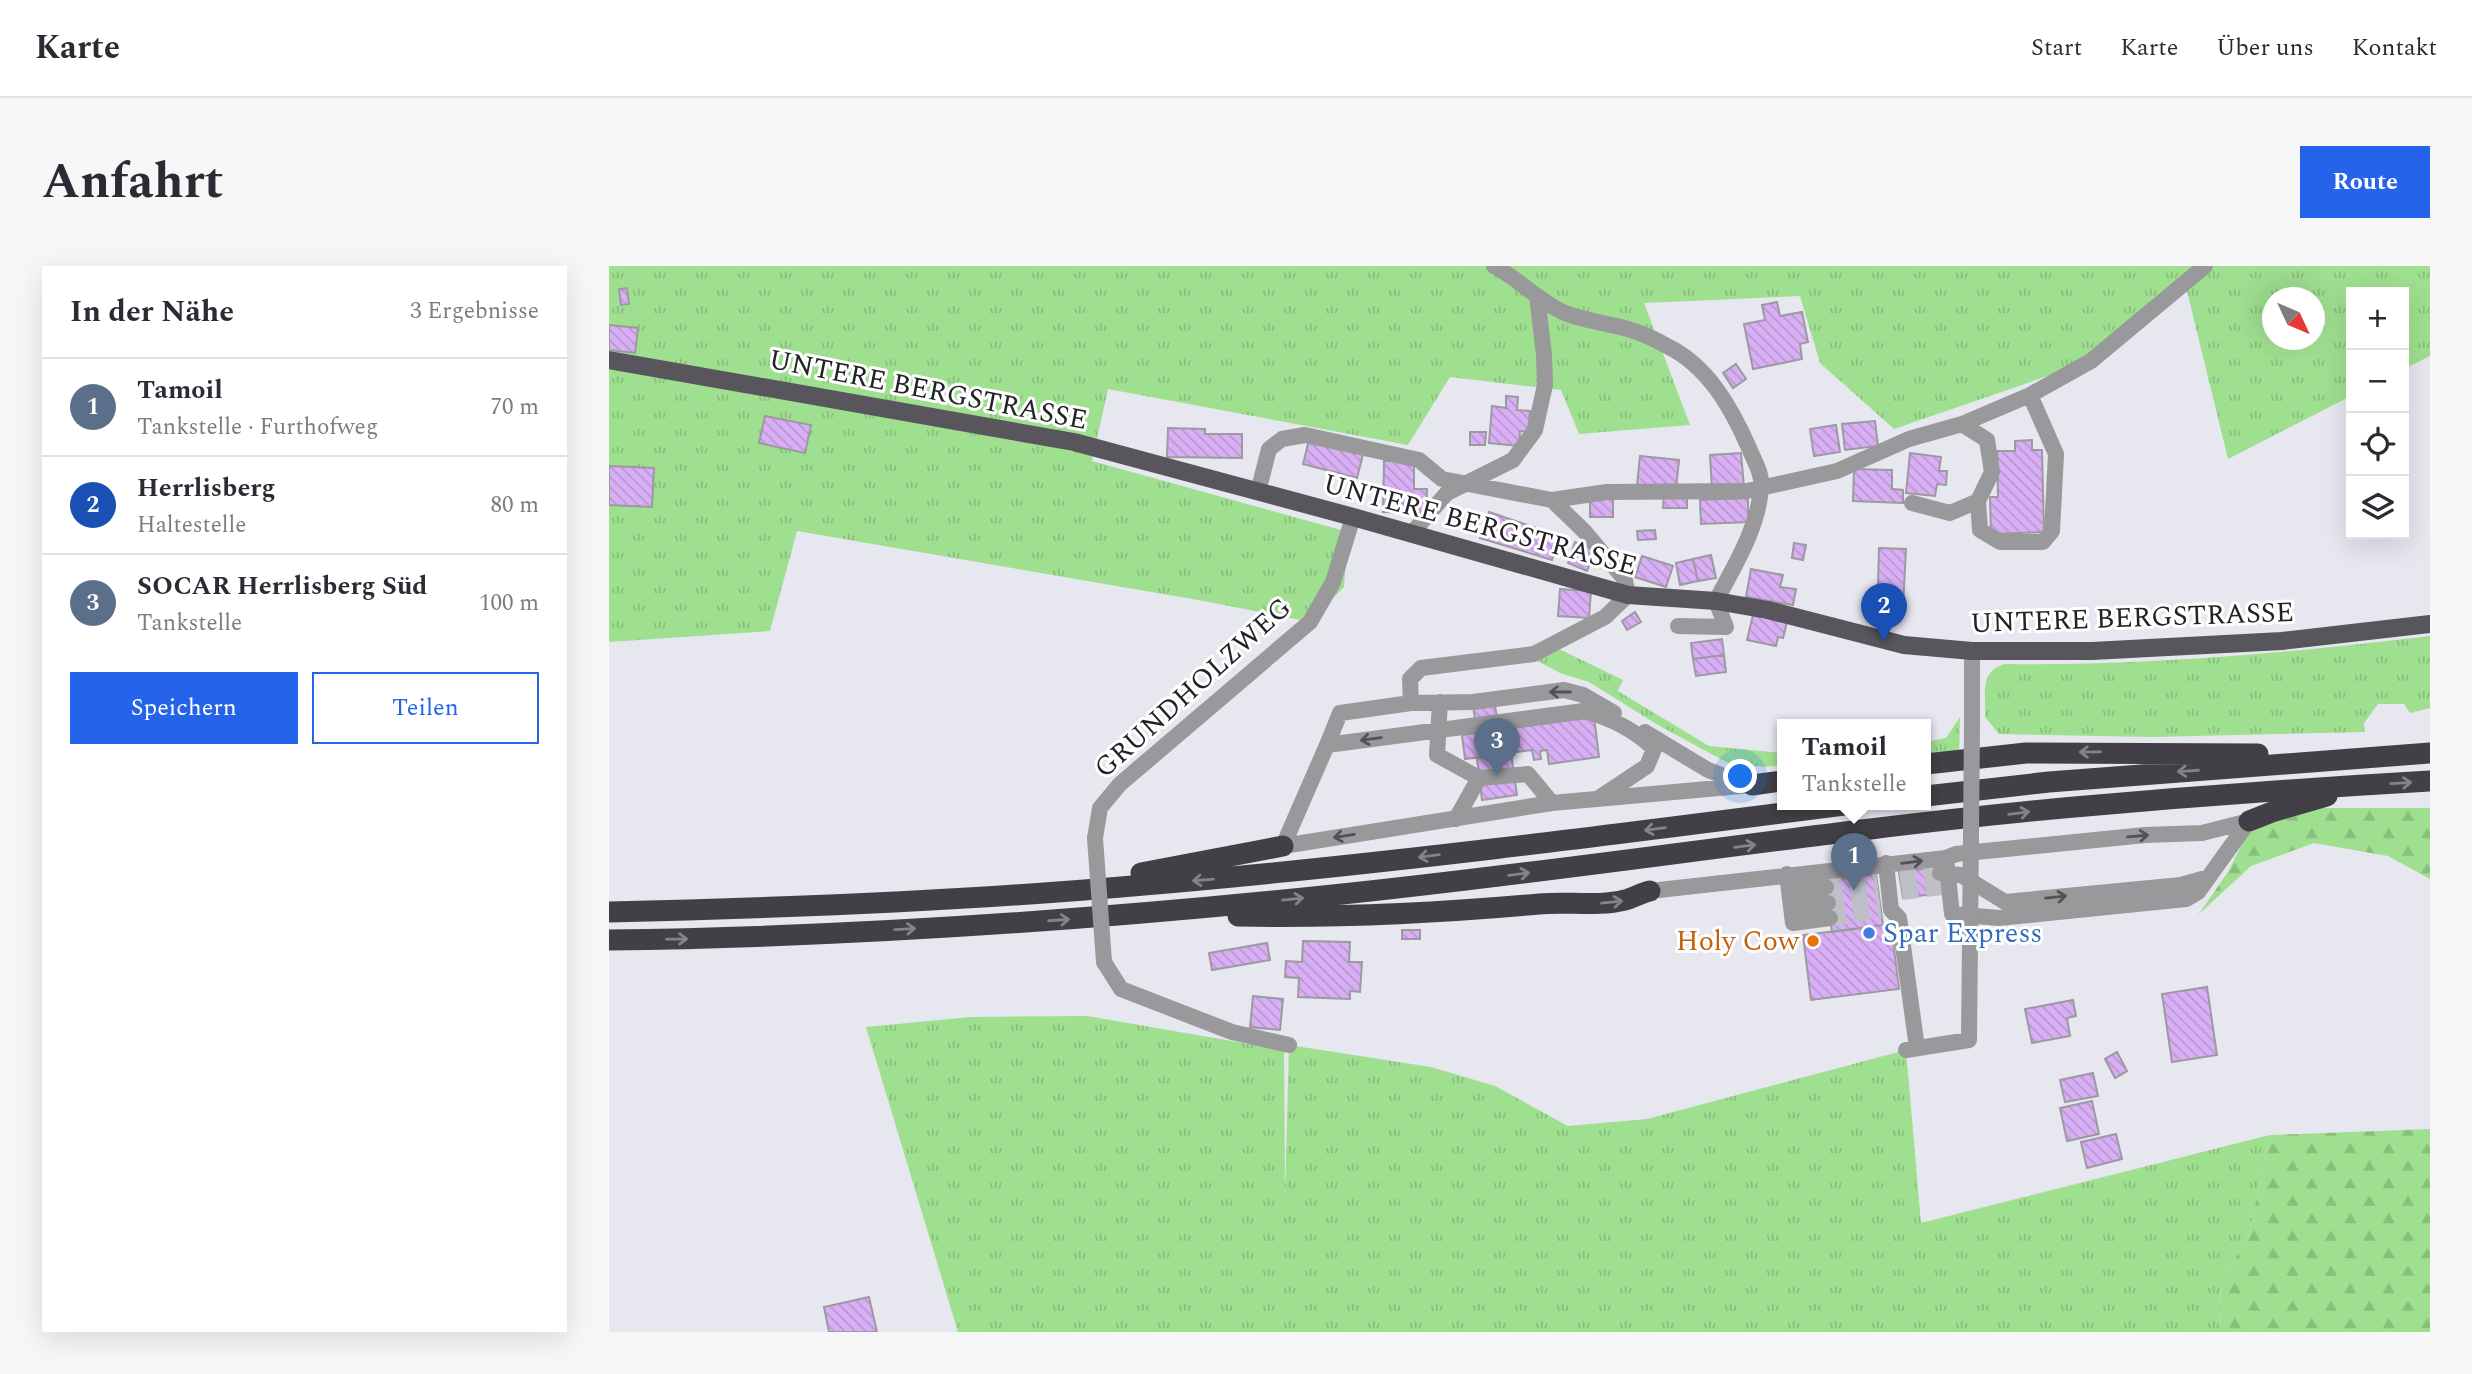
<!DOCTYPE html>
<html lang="de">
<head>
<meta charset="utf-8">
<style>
  :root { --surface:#fff; --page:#f7f7f7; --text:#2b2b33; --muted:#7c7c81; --line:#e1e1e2; --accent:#2563eb }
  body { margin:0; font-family:Spectral,serif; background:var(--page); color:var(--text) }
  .controls { position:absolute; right:21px; top:21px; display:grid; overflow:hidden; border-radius:0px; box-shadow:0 7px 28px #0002 }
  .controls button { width:63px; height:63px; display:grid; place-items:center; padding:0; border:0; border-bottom:2px solid var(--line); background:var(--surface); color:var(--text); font:35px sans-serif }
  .compass { position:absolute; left:1653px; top:21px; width:63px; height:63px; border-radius:50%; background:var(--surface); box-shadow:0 7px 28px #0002; rotate:134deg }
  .you { position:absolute; left:1132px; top:511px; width:24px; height:24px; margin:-18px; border:5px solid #fff; border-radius:50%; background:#1a73e8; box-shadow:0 0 0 10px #1a73e833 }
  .badge { display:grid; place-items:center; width:46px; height:46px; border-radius:50%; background:var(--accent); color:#fff; font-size:23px; font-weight:700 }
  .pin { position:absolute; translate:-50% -58px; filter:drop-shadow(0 2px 4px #0008) }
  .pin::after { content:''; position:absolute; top:37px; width:24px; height:21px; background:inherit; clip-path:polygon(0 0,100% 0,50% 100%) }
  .popup { position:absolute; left:1168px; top:453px; width:154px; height:91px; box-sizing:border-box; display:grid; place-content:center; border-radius:0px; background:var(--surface); filter:drop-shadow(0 2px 5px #0005); font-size:23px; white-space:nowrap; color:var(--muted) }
  .popup b { font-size:26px; color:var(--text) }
  .popup::after { content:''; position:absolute; left:50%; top:100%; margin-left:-14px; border:14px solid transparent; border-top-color:var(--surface) }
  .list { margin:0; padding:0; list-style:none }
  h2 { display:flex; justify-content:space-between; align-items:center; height:91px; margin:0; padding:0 28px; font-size:30px }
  h2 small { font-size:23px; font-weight:400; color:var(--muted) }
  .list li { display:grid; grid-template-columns:46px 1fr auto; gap:21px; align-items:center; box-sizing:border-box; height:98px; padding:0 28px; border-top:2px solid var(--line) }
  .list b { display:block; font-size:26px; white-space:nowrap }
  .list p { margin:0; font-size:23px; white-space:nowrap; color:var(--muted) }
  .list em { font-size:23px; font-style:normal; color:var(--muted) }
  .actions { display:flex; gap:14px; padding:21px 28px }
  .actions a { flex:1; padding:16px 0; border:2px solid var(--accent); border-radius:0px; text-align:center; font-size:24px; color:var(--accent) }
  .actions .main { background:var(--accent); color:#fff }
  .icon { flex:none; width:38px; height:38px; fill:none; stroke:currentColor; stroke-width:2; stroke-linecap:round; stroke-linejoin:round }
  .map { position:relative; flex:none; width:1821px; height:1066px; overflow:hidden; border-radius:0px }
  header { display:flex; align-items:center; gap:42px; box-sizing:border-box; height:98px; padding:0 35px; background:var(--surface); border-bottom:2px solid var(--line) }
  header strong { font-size:33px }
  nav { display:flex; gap:38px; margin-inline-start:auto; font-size:24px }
  .intro { display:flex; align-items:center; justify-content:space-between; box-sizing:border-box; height:168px; padding:0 42px }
  h1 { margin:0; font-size:49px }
  .button { padding:18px 32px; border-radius:0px; background:var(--accent); color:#fff; font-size:24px; font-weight:700 }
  main { display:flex; gap:42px; padding:0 42px }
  aside { flex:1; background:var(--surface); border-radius:0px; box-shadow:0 7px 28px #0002 }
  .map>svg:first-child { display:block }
</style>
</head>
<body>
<header>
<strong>Karte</strong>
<nav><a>Start</a><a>Karte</a><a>Über uns</a><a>Kontakt</a></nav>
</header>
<div class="intro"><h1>Anfahrt</h1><a class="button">Route</a></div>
<main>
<aside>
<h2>In der Nähe<small>3 Ergebnisse</small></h2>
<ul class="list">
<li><span class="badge" style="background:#5c6f8a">1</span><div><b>Tamoil</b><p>Tankstelle · Furthofweg</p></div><em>70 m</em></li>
<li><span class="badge" style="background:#1a4fb4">2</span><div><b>Herrlisberg</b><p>Haltestelle</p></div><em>80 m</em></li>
<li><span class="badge" style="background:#5c6f8a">3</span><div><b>SOCAR Herrlisberg Süd</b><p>Tankstelle</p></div><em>100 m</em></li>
</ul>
<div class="actions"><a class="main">Speichern</a><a>Teilen</a></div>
</aside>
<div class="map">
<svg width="1821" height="1066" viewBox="0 0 1821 1066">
  <defs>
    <pattern id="grass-tufts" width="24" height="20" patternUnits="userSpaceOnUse" patternTransform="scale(1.75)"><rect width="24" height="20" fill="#9fdf90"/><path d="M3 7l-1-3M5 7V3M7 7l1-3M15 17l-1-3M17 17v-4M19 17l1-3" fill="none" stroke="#89bf7c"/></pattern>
    <pattern id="forest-firs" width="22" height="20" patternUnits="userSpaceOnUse" patternTransform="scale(1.75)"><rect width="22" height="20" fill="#9fdf90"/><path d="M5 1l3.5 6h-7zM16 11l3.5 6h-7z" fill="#89bf7c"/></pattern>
    <pattern id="building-back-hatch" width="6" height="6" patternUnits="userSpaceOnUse" patternTransform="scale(1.75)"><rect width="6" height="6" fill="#d8aff4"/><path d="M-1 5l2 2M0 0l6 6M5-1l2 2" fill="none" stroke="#b996d1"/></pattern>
  </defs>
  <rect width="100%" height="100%" fill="#e6e7ef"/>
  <path fill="url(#grass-tufts)" fill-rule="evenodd" d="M0,0H1821V90L1795,103V26H1742V130L1619,193L1576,17L1482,95L1285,163L1211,97L1191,30L1035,37L1081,159L970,168L952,124L841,111L799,179L499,123L483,195L739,266L735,321L701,356L595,335L188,265L161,365L0,376ZM1664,32H1706V74H1664Z
    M1821,370V442L1801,447L1795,438H1769L1755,457L1756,466L1545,471L1390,468L1376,451C1377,429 1370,405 1396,398C1538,400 1680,387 1821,370Z
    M946,381L1014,414L1009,425L1100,480L1173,487V499L1156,501L1119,497L1049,459L980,416L951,407L923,392Z
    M1351,451L1350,488L1317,492V476L1337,472Z
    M478,750L675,784L676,931L680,779L822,801L886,820L959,860L1038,853L1297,784L1312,957L1661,869L1639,972L1612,1015L1610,1066H349L257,761L362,751Z"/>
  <path fill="url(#forest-firs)" d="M1711,542H1821V613L1779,590L1705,577L1642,600L1589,649L1619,606L1640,564Z
    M1821,863V1066H1610L1612,1015L1639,972L1661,869Z"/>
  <path fill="url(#building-back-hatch)" stroke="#9d99a0" stroke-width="2" d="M18,22L20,38L12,39L10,23Z
    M1168,36L1171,50L1193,46L1199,76L1191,78L1193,93L1144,103L1135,58L1156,54L1153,39Z
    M0,59L29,62L26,87L0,84Z
    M1127,98L1137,113L1124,122L1114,107Z
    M897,130L909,131L908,144L921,145L919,166L911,165L910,180L880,177L883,140L897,142Z
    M156,150L202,159L196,187L150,177Z
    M1266,155L1269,180L1236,184L1233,158Z
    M1227,159L1231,186L1205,190L1201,163Z
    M559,162L596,163V168H633V192L558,191Z
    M861,166H877L876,179H861Z
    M700,174L755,184L748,212L694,198Z
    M1423,174V184H1433L1435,266L1382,268L1381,231H1389L1388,185H1406V175Z
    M1132,187L1135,221L1103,224L1101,189Z
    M1301,187L1332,191L1330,205H1338L1337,219L1328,218L1326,230L1297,227Z
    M1031,190L1070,194L1067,223L1028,219Z
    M775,195H805V223H818L817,247L774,246Z
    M0,200L45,202L43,241L0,239Z
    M1245,203L1283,204V223L1294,224V237L1244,235Z
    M1055,227H1078V242H1054Z
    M981,232H1004V251H981Z
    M1139,232V256L1092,258L1091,234Z
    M880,246L951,270L943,294L871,272Z
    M1046,264L1047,273L1029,274L1028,265Z
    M966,276L986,284L978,305L959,297Z
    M1185,277L1197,279L1194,294L1183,292Z
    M1270,282L1297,283L1294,341L1275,340V318H1269Z
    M1102,289L1107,312L1089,315L1084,293Z
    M1033,290L1064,300L1057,321L1026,311Z
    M1084,293L1089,315L1071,319L1067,297Z
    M1142,303L1174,309L1171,321L1187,323L1184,339L1137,331Z
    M951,323L982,325L980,352L949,350Z
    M1026,346L1032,356L1018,364L1013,355Z
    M1144,349L1178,356L1174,372L1169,371L1167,380L1138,374Z
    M1113,373L1115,389L1084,393L1082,377Z
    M1115,389L1117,406L1087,410L1084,393Z
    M884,429L888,451L866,454L863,432Z
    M985,451L990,491L940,498L938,484L931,485L932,493L925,494L923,484L856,493L853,469Z
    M902,487L908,529L873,534L868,492Z
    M1331,601L1334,627L1294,632L1290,606Z
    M1267,608L1274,659L1223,666L1216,615Z
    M1282,658L1290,723L1202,734L1194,669Z
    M793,664H811V673H793Z
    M694,675L741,676L740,696H753L751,726L741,725V733L689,731L690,712L676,711L677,695L693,696Z
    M658,677L661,694L603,704L600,687Z
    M1598,721L1608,789L1563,796L1553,728Z
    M644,730L674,733L671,764L641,761Z
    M1464,734L1467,750L1458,752L1461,770L1423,777L1416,743Z
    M1508,786L1518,805L1506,812L1496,793Z
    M1484,807L1489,830L1456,836L1451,814Z
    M1483,835L1490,868L1458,875L1451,842Z
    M1507,868L1513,893L1478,902L1472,876Z
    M260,1031L268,1066H220L215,1041Z"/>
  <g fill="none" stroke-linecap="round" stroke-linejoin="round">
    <path stroke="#bfc0c7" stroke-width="16" stroke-dasharray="16 8" stroke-linecap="butt" d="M1291,611L1331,607
      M1217,621L1268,614
      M1293,626L1333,621
      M1219,637L1270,630
      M1221,652L1272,645"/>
    <path stroke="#99989b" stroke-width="16" d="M885,0C910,13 932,37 956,47C976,55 998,57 1019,63C1032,67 1046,73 1058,80C1099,100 1122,141 1140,182C1145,195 1154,208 1152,222C1149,263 1125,300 1107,335L1117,361L1069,360
      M649,226L660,183L673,173L696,169L810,194L833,213L943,234L998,226L1138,225L1228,205L1300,173L1353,158L1421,129L1482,95L1596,0
      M1369,235L1371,264L1391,276H1434L1443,265L1447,188L1421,129
      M1303,237L1341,247L1369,235L1383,206L1378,174L1353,158
      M802,268L838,227L904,194L926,164L936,119L935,89L928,30
      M1363,385V459
      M831,436L828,489L870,512
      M802,437L801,413L812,402L925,388L996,351L1019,329L1016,314L976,266L943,234
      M1036,466L1099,504L1134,517
      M718,479L731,447L802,437L864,436L955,424L974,429L1005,447
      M847,553L870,512L919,508L943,537
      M486,572L491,542L511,518L701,356L724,316L744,251
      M674,580L718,479L975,445C1002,452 1025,463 1045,483L1038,500L990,532
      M674,580L943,537L1143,519
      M1337,592L1343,648L1390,652L1577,633L1589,626L1640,555
      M1277,597L1282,644L1290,652L1291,658L1308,782
      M1331,607L1352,609L1396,636L1572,619L1600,611
      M1178,608L1184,657L1221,652
      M1041,625L1337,592L1347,588L1536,569L1593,567L1640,555
      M1180,625L1217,621
      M1182,641L1219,637
      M495,696L512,723L623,766L680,779
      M1297,784L1360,774L1361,675"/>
    <path stroke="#58565c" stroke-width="18" d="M0,94L465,176L744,251L1019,329L1107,335L1159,344L1295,379L1363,385H1483L1673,375L1821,358"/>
    <path stroke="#424046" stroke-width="21" d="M1317,498L1417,487L1649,488
      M1143,519L1173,515
      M1317,530L1440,516L1821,487
      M1640,555L1663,546L1718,530
      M532,607L674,580
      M0,646C179,642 357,635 535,619C769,599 1002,569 1235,539
      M629,650C730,652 830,647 930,638C958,635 988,641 1016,634C1024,632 1032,627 1041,625
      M0,674C242,671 484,654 724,629C968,604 1210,565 1454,542C1576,531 1699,522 1821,515"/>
    <path stroke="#99989b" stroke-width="16" d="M486,572L495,696
      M1361,675L1363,459"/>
  </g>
  <defs><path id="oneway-shaft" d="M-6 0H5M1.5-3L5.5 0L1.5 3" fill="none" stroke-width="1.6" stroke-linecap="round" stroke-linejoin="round" transform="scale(1.75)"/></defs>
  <g stroke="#525255">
    <use href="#oneway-shaft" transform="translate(951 426) rotate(-180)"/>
    <use href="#oneway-shaft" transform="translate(762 473) rotate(172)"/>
    <use href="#oneway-shaft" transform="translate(735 570) rotate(171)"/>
    <use href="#oneway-shaft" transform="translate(1529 570) rotate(-5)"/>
    <use href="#oneway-shaft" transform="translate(1303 596) rotate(-7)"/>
    <use href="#oneway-shaft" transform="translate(1447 631) rotate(-6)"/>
  </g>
  <g stroke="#848387">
    <use href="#oneway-shaft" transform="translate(1481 486) rotate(179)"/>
    <use href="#oneway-shaft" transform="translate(1579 505) rotate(176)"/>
    <use href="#oneway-shaft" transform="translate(1792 517) rotate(-3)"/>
    <use href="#oneway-shaft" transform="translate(1410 547) rotate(-7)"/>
    <use href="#oneway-shaft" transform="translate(1046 563) rotate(173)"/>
    <use href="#oneway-shaft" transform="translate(1136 580) rotate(-7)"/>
    <use href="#oneway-shaft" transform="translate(820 590) rotate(173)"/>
    <use href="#oneway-shaft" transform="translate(910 608) rotate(-7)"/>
    <use href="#oneway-shaft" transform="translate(594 614) rotate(175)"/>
    <use href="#oneway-shaft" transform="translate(684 633) rotate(-6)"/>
    <use href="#oneway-shaft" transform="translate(1003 636) rotate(-6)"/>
    <use href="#oneway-shaft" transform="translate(450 654) rotate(-4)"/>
    <use href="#oneway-shaft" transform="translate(296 663) rotate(-3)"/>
    <use href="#oneway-shaft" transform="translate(68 673) rotate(-1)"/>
  </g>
  <circle fill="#3f7fe0" stroke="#fff" stroke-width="2.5" cx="1260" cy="667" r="7"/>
  <circle fill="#e8710a" stroke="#fff" stroke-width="2.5" cx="1204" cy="675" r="7"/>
  <g text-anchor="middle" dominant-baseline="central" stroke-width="6" stroke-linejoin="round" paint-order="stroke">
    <g font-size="28" fill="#232326" stroke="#fff">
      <text transform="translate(319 124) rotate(11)">UNTERE BERGSTRASSE</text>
      <text transform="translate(871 259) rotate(15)">UNTERE BERGSTRASSE</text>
      <text transform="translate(1523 352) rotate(-2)">UNTERE BERGSTRASSE</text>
      <text transform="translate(584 422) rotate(-42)">GRUNDHOLZWEG</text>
    </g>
    <g font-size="28" fill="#366cbe" stroke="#fff" text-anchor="start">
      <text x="1274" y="667">Spar Express</text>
    </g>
    <g font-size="28" fill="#c56008" stroke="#fff" text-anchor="end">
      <text x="1190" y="675">Holy Cow</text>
    </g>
  </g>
</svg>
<div class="controls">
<button>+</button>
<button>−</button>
<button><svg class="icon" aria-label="locate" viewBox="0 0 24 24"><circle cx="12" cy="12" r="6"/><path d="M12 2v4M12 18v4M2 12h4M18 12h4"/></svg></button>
<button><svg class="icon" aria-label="layers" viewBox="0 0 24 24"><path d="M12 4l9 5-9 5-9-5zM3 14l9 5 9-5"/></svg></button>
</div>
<svg class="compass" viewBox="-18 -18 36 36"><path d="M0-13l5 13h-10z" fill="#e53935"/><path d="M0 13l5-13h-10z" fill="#7c7c81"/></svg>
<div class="you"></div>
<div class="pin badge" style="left:1245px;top:625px;background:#5c6f8a">1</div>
<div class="popup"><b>Tamoil</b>Tankstelle</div>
<div class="pin badge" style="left:1275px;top:375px;background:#1a4fb4">2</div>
<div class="pin badge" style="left:888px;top:510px;background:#5c6f8a">3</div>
</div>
</main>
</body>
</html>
